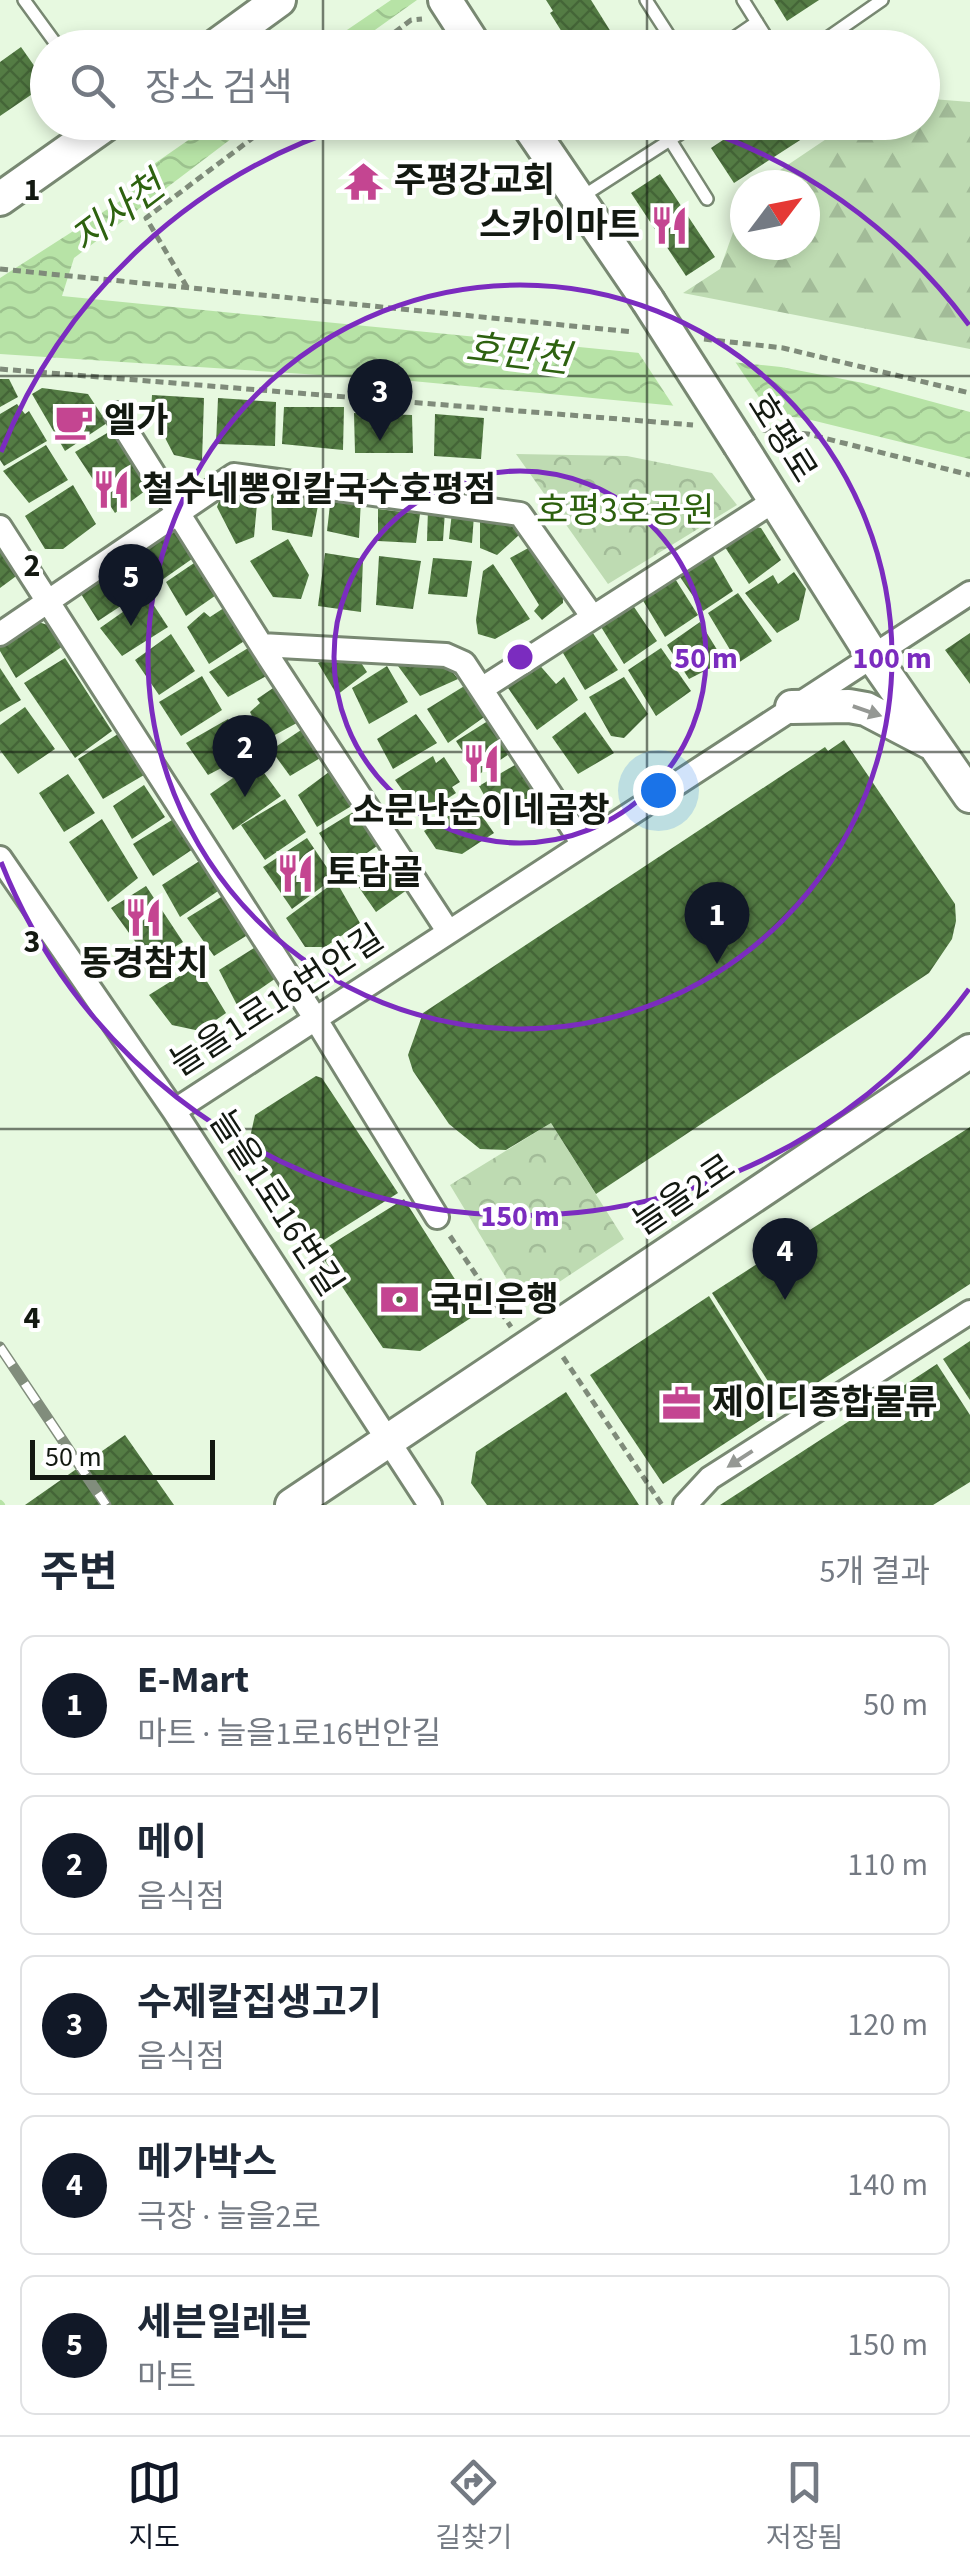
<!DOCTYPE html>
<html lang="ko">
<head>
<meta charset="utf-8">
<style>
  :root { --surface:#fff; --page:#f2f2f3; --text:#1f2937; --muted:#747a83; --line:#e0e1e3; --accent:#111827 }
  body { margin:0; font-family:"Source Sans 3","Noto Sans KR",sans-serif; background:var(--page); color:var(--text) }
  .compass { position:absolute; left:730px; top:170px; width:90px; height:90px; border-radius:50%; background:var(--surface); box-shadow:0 5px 15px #0003; rotate:58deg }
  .scale { position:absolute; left:30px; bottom:25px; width:185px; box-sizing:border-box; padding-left:10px; border:5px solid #131911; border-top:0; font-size:28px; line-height:35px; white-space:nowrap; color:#131911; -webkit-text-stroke:8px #fff; paint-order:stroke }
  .you { position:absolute; left:658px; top:790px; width:35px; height:35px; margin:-25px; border:8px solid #fff; border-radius:50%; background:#1a73e8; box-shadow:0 0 0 15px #1a73e833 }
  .badge { display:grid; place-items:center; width:65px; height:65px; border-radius:50%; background:var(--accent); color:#fff; font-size:32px; font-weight:700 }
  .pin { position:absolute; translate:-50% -82px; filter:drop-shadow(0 2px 5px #0008) }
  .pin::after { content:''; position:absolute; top:52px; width:35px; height:30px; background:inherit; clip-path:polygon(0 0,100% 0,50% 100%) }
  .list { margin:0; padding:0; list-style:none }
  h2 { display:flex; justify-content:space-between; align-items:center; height:130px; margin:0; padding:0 40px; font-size:42px }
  h2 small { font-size:32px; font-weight:400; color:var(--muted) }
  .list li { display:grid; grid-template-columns:65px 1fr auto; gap:30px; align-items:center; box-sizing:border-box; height:140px; margin:0 20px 20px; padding:0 20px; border:2px solid var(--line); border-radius:15px }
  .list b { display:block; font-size:38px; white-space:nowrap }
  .list p { margin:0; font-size:32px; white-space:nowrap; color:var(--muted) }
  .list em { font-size:32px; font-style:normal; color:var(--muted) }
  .icon { flex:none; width:55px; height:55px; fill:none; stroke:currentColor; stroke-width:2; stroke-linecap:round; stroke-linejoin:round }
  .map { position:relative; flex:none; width:970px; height:1505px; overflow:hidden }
  .search { position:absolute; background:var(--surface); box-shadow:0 5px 15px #0003; left:30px; right:30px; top:30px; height:110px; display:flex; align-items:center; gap:25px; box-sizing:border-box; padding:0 35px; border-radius:55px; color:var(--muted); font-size:38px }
  .sheet { height:930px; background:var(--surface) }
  nav { display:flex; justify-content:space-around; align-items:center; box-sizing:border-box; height:140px; border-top:2px solid var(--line); background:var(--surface); font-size:28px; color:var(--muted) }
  nav a { display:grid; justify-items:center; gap:5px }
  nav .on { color:var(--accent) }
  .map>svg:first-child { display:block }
</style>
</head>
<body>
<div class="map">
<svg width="970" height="1505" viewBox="0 0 970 1505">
  <defs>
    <pattern id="forest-firs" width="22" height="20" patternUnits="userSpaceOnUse" patternTransform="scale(2.5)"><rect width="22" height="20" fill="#bedbb2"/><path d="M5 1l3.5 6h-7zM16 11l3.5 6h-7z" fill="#a2bb98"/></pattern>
    <pattern id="park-crowns" width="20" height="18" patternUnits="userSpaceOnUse" patternTransform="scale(2.5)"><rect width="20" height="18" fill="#bedbb2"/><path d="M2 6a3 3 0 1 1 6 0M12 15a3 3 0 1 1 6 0" fill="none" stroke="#a2bb98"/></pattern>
    <pattern id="water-waves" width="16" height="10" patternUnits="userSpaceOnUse" patternTransform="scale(2.5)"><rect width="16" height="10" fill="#b7e3a6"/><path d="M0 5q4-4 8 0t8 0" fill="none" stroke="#9cc28e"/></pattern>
    <pattern id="building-cross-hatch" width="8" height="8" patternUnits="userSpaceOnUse" patternTransform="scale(2.5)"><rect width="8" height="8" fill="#547c44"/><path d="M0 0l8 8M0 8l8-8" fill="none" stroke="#446537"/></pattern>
  </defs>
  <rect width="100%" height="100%" fill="#e7f9e0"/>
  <path fill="url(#forest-firs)" d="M923,91L932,99L970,102V349L683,293L720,269L745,199V245H805V185H758L850,123L922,122Z"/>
  <path fill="url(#park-crowns)" d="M516,454L627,456L712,473L737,505L608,584Z
    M551,1123L624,1239L523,1306L450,1185Z"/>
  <path fill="url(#water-waves)" d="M391,0H417L351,47H322Z
    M213,123H252L74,258L62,296L781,367L863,383L970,412V459L803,418L412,381L0,354V278L128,196L151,166Z"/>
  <path fill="#e7f9e0" d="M634,346L732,357L775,421L678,413Z"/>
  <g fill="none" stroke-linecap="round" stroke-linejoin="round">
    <path stroke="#b7e3a6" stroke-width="8" d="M0,1504L1,1505"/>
  </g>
  <path fill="url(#building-cross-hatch)" d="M546,0H591L621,48H572L550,13L553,11Z
    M774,0H819L787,21Z
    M21,47L47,84L0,116V62Z
    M750,122H828L734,183L711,148Z
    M660,174L715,257L686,276L631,193Z
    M0,379H9L18,397L0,407Z
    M42,388L88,394L107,423L65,451L32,394Z
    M152,395L204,398L202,461L174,455L151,411Z
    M218,398L276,402L275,446L216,444Z
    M17,404L25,414L29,411L47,441L4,466L0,460V414Z
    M284,407H344L343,450L282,444Z
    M354,413L412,415L413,453H355Z
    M435,414L484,418L481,459L434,456Z
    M119,426L149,473L145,491L115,513L75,452Z
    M46,445L68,480L29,503L3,471Z
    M259,482L254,537L236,544L217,507L224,487Z
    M73,485L96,524L63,549H45L25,516Z
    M271,489L320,495L312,537L272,530Z
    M331,496L361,499L359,538L327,531Z
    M378,509L420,514L416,543L378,541Z
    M428,509L445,511L443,541H427Z
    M452,512L474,515L472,543L449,539Z
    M480,516L512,519L519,535L497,555L480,548Z
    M742,524L761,528L781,560L749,584L719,538Z
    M165,525L182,527L199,554L162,580L160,576L156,578L137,544Z
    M288,539L309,575L301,599L273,597L250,561Z
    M0,546L19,574L0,588Z
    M532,546L563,581V603L542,620L534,611L539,605L510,558Z
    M710,551L733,591L703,611L676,571Z
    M325,553L363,559L361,612L318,606Z
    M379,556L421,561L413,609L376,605Z
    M116,557L139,594L98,621L76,586Z
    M433,558L472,561L467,597L428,594Z
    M200,559L222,591L186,616L166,582Z
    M493,564L530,619L495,639L478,634L476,620L483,571Z
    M794,572L806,589L799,620L777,633L745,593L773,575L778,584Z
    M672,574L698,615L665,637L639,594Z
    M738,593L772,641L738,663L708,613Z
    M147,595L168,627L122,656L100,628Z
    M630,601L657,641L624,664L598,622Z
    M230,604L252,636L209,664L187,627L204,612L210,617Z
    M28,619L48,625L63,646L16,678L0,651V639Z
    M700,622L724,661L689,679L667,645Z
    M588,626L618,670L585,690L560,648Z
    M970,633V684L945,650Z
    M171,634L195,671L159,695L135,660Z
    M253,645L272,673L228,697L209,672Z
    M661,648L691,691L656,716L628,670Z
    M337,654L356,655L367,672L337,695L318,663Z
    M65,658L112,731L75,758L24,683Z
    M413,661L445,662L458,679L420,696L398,666Z
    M536,661L556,684L564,677L578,700L537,730L508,688L515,675Z
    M387,666L408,702L369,724L352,688Z
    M0,668L21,700L0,712Z
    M202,676L222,710L181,736L159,702Z
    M624,677L648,714L624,738L611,736L589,697Z
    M279,684L304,719L264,741L250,712L260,703L257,699Z
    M466,685L487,715L448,743L427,709Z
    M25,707L55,749L18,774L0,750V725Z
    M585,712L614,753L578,774L552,737Z
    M416,714L437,743L393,769L377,739Z
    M228,719L250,753L208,775L186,743Z
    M491,719L515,750L478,775L456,741Z
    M307,726L327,754L290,776L271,750Z
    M118,734L144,775L103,799L78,759Z
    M844,740L955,904L956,921L952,939L929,973L596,1194L551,1123L506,1150L480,1149L449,1124L413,1071L408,1055L423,1013L825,747L828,751Z
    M433,756L436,763L444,757L460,782L452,787L456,793L421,816L395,780Z
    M256,762L281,796L233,830L210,794Z
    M520,762L538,786L531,800L498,820L479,786Z
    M333,769L358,802L317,827L298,795Z
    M68,774L95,813L64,832L39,793Z
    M144,785L165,817L132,839L113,806Z
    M285,799L306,832L265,860L241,825Z
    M471,800L494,833L462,854L436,849L424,831Z
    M358,809L383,842L342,870L319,833Z
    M102,819L138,878L108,902L69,842Z
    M172,820L193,849L153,876L133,844Z
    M307,838L334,878L292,909L263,867Z
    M383,850L411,887L376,912L353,879L358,865Z
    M201,860L221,889L180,917L162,885Z
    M336,881L360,923L325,947H305L286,918Z
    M146,886L183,942L150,962L111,908Z
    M226,894L254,931L214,956L187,918Z
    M257,946L279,976L237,1005L219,970Z
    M197,965L226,1013L200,1031L172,1025L149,995Z
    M316,1076L322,1078L398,1193L316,1245L249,1142L255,1115Z
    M970,1127V1284L783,1405L712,1293Z
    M404,1199L477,1314L420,1351L383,1348L319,1252Z
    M709,1296L779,1408L663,1484L590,1375Z
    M970,1341V1400L943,1359Z
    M937,1364L970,1415V1482L933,1505H720Z
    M566,1392L639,1505H487L471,1483L476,1452Z
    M125,1435L174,1505H25Z"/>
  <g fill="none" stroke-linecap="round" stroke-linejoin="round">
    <defs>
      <path id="lane" d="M24,0L59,48
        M646,0L677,48
        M743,0L773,48
        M839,31L850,48
        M719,48L757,22
        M813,48L882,0
        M670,140L707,199
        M580,198L698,122"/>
      <path id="street" d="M116,414L270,659L448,931
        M0,527L315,1018L437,1217
        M0,634L234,475L520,514L592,616
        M261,645L446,655L464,663L583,844
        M483,688L774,501
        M0,858L174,1111L430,1505
        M174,1111L970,593
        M685,1505L710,1478L970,1312"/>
      <path id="secondary" d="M445,0L476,48
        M213,48L279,0
        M526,122L648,301
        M0,199L109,122
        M740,445L872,655L970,796
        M792,707L849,706L866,709L929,742
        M292,1505L970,1051"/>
    </defs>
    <use href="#lane" stroke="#788872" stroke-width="16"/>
    <use href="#street" stroke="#788872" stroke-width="28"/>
    <use href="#secondary" stroke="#788872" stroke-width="38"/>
    <path stroke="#7f8b7a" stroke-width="5" stroke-dasharray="8 5" stroke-linecap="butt" d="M374,48L411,20L422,19
      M0,269L633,332
      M187,287L146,218L274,122
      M704,339L783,348L970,393
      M0,369L693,425
      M763,430L808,434L970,475
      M450,1236L511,1327
      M563,1357L662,1505"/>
    <use href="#lane" stroke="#fff" stroke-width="11"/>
    <use href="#street" stroke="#fff" stroke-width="22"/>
    <use href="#secondary" stroke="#fff" stroke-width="32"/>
    <defs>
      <path id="rail" d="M0,1347L106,1505"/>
    </defs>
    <use href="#rail" stroke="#818d7c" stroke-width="11"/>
    <use href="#rail" stroke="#fff" stroke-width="8" stroke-dasharray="22" stroke-linecap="butt"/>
    <defs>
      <path id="secondary-bridge" d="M648,301L740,445"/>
    </defs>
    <use href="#secondary-bridge" stroke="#788872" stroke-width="38" stroke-linecap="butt"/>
    <use href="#secondary-bridge" stroke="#fff" stroke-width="32"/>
  </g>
  <defs><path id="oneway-solid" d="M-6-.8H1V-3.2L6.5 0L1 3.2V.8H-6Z" transform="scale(2.5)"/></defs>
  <g fill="#959894">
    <use href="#oneway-solid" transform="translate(867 711) rotate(19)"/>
    <use href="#oneway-solid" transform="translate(740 1459) rotate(147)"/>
  </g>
  <path fill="none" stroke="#131911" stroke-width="2.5" stroke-opacity="0.55" d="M323,0V48M647,0V48M323,122V1505M647,122V1505M0,376H970M0,752H970M0,1129H970"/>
  <g fill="none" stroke="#7b2cbf" stroke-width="5">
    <circle cx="520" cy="657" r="186"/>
    <circle cx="520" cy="657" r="372"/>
    <path d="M969 989A558 558 0 0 1 1 862M1 452A558 558 0 0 1 357 123M683 123A558 558 0 0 1 969 325"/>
  </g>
  <defs>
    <symbol id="temple-bare" viewBox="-9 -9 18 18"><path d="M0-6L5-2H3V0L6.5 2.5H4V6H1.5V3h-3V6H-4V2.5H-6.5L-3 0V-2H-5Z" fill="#c44591" stroke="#fff" stroke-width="2.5" paint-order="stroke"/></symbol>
    <symbol id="restaurant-bare" viewBox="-9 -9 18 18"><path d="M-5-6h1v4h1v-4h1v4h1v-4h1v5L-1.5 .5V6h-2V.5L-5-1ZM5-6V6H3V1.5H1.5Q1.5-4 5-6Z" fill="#c44591" stroke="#fff" stroke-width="2.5" paint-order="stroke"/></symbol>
    <symbol id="cafe-bare" viewBox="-9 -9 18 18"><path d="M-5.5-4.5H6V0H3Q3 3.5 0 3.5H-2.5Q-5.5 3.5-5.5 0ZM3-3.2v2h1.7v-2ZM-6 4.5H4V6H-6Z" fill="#c44591" stroke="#fff" stroke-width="2.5" paint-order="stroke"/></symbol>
    <symbol id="bank-bare" viewBox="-9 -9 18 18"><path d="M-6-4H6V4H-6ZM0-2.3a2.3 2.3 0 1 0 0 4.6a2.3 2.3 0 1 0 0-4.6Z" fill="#c44591" stroke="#fff" stroke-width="2.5" paint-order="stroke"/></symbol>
    <symbol id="office-bare" viewBox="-9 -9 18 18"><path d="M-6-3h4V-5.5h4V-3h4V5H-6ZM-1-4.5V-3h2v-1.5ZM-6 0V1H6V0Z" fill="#c44591" stroke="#fff" stroke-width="2.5" paint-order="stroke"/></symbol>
  </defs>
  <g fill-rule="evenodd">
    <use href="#temple-bare" x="336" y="154" width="55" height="55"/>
    <use href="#restaurant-bare" x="642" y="198" width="55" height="55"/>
    <use href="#cafe-bare" x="46" y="394" width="55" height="55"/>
    <use href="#restaurant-bare" x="84" y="462" width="55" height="55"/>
    <use href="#restaurant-bare" x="454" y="736" width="55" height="55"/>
    <use href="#restaurant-bare" x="268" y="846" width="55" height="55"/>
    <use href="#restaurant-bare" x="116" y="890" width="55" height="55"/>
    <use href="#bank-bare" x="372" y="1272" width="55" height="55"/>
    <use href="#office-bare" x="654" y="1376" width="55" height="55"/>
  </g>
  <g text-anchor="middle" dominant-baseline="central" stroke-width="8" stroke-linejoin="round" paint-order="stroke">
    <g font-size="35" font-weight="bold" fill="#131911" stroke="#fff" text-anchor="start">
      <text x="394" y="181">주평강교회</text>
      <text x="640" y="226" text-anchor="end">스카이마트</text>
      <text x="104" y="421">엘가</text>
      <text x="142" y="490">철수네뽕잎칼국수호평점</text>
      <text x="481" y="811" text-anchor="middle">소문난순이네곱창</text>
      <text x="326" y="873">토담골</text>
      <text x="144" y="964" text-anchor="middle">동경참치</text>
      <text x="430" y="1300">국민은행</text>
      <text x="712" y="1403">제이디종합물류</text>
    </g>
    <g font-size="35" fill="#131911" stroke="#fff">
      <text transform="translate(782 438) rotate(58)">호평로</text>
      <text transform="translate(277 1001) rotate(-33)">늘을1로16번안길</text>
      <text transform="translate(684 1195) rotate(-34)">늘을2로</text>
      <text transform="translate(276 1203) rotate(57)">늘을1로16번길</text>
    </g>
    <g font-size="35" fill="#2c600d" stroke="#fff">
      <text x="625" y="511">호평3호공원</text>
    </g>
    <g font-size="38" font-style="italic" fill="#2e6210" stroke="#fff">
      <text transform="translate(118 213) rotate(-37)">지사천</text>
      <text transform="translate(518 354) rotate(7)">호만천</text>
    </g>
  </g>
  <g font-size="32" text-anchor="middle" font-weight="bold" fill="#131911" stroke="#fff" stroke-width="8" stroke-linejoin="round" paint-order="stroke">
    <text x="32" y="200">1</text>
    <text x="32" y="576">2</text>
    <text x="32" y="952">3</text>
    <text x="32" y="1328">4</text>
  </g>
  <circle cx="520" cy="657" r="15" fill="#7b2cbf" stroke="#fff" stroke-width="5"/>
  <g font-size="30" text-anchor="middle" font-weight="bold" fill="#7b2cbf" stroke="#fff" stroke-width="8" stroke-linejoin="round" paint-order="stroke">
    <text x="706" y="668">50 m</text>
    <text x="892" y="668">100 m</text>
    <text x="520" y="1226">150 m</text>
  </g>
</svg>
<svg class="compass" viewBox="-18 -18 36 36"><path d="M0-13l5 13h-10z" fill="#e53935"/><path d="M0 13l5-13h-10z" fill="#747a83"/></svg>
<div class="scale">50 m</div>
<div class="you"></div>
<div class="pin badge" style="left:717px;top:964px">1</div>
<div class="pin badge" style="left:245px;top:797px">2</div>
<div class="pin badge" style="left:380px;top:441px">3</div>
<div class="pin badge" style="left:785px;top:1300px">4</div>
<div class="pin badge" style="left:131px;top:626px">5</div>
<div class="search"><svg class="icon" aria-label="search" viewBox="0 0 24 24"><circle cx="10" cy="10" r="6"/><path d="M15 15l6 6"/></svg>장소 검색</div>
</div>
<section class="sheet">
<h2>주변<small>5개 결과</small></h2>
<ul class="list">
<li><span class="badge">1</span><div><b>E-Mart</b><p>마트 · 늘을1로16번안길</p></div><em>50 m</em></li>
<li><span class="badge">2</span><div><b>메이</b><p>음식점</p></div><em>110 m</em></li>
<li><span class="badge">3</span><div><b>수제칼집생고기</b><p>음식점</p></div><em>120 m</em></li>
<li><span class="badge">4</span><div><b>메가박스</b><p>극장 · 늘을2로</p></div><em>140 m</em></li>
<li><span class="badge">5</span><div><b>세븐일레븐</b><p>마트</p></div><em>150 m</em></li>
</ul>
</section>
<nav>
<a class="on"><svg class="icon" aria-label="map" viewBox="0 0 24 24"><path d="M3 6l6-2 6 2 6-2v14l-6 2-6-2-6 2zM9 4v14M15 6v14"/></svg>지도</a>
<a><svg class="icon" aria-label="directions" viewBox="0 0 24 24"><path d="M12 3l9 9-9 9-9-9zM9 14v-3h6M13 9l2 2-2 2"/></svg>길찾기</a>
<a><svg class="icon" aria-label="saved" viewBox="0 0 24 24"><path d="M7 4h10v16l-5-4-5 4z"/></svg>저장됨</a>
</nav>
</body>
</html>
